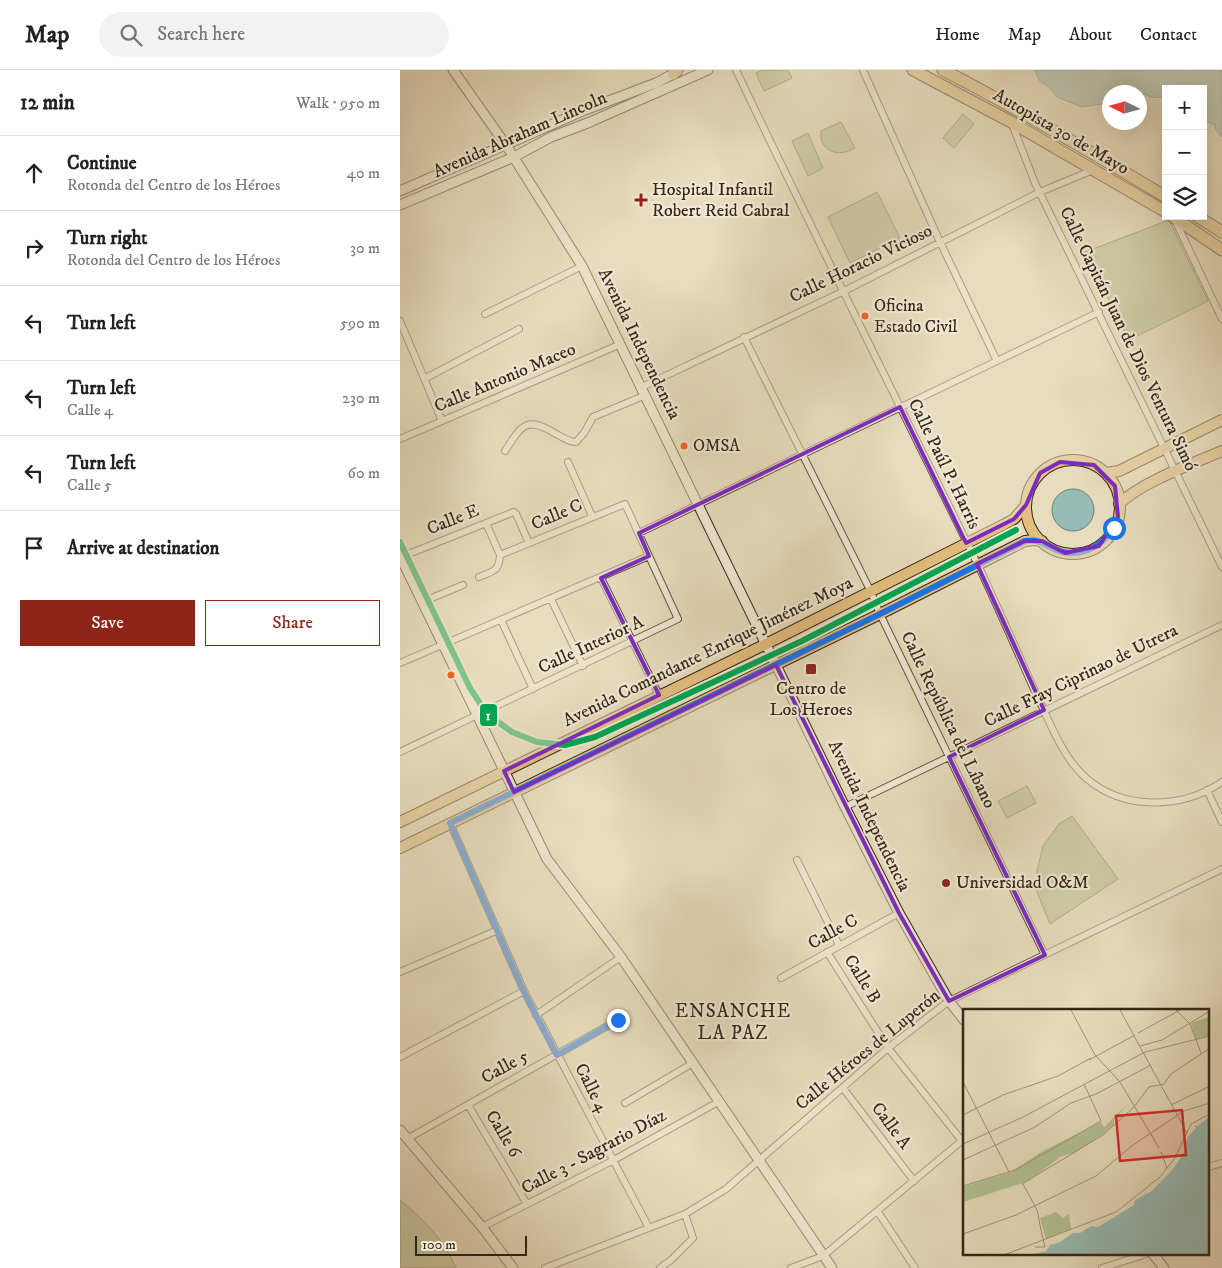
<!DOCTYPE html>
<html lang="en">
<head>
<meta charset="utf-8">
<style>
  :root { --surface:#fff; --page:#f2f2f2; --text:#222; --muted:#767676; --line:#e0e0e0; --accent:#8f2418 }
  body { margin:0; font-family:"IM FELL DW Pica",serif; background:var(--page); color:var(--text) }
  .controls { position:absolute; right:15px; top:15px; display:grid; overflow:hidden; border-radius:0px; box-shadow:0 5px 20px #0002 }
  .controls button { width:45px; height:45px; display:grid; place-items:center; padding:0; border:0; border-bottom:1px solid var(--line); background:var(--surface); color:var(--text); font:25px sans-serif }
  .compass { position:absolute; left:702px; top:15px; width:45px; height:45px; border-radius:50%; background:var(--surface); box-shadow:0 5px 20px #0002; rotate:275deg }
  .scale { position:absolute; left:15px; bottom:12px; width:112px; box-sizing:border-box; padding-left:5px; border:2px solid #352617; border-top:0; font-size:14px; line-height:18px; white-space:nowrap; color:#352617; -webkit-text-stroke:4px #efe8d4; paint-order:stroke }
  .stop { position:absolute; width:15px; height:15px; margin:-11px; border:4px solid #1a73e8; border-radius:50%; background:#fff }
  .stop.end { background:#1a73e8; border-color:#fff; box-shadow:0 1px 5px #0008 }
  .list { margin:0; padding:0; list-style:none }
  h2 { display:flex; justify-content:space-between; align-items:center; height:65px; margin:0; padding:0 20px; font-size:21px }
  h2 small { font-size:16px; font-weight:400; color:var(--muted) }
  .list li { display:grid; grid-template-columns:32px 1fr auto; gap:15px; align-items:center; box-sizing:border-box; height:75px; padding:0 20px; border-top:1px solid var(--line) }
  .list b { display:block; font-size:19px; white-space:nowrap }
  .list p { margin:0; font-size:16px; white-space:nowrap; color:var(--muted) }
  .list em { font-size:16px; font-style:normal; color:var(--muted) }
  .actions { display:flex; gap:10px; padding:15px 20px }
  .actions a { flex:1; padding:11px 0; border:1px solid var(--accent); border-radius:0px; text-align:center; font-size:18px; color:var(--accent) }
  .actions .main { background:var(--accent); color:#fff }
  .icon { flex:none; width:28px; height:28px; fill:none; stroke:currentColor; stroke-width:2; stroke-linecap:round; stroke-linejoin:round }
  .map { position:relative; flex:none; width:822px; height:1198px; overflow:hidden }
  header { display:flex; align-items:center; gap:30px; box-sizing:border-box; height:70px; padding:0 25px; background:var(--surface); border-bottom:1px solid var(--line) }
  header strong { font-size:24px }
  nav { display:flex; gap:28px; margin-inline-start:auto; font-size:18px }
  .search { width:350px; height:45px; background:var(--page); display:flex; align-items:center; gap:12px; box-sizing:border-box; padding:0 18px; border-radius:28px; color:var(--muted); font-size:19px }
  main { display:flex }
  aside { flex:1; background:var(--surface) }
  .map>svg:first-child { display:block }
</style>
</head>
<body>
<header>
<strong>Map</strong>
<div class="search"><svg class="icon" aria-label="search" viewBox="0 0 24 24"><circle cx="10" cy="10" r="6"/><path d="M15 15l6 6"/></svg>Search here</div>
<nav><a>Home</a><a>Map</a><a>About</a><a>Contact</a></nav>
</header>
<main>
<aside>
<h2>12 min<small>Walk · 950 m</small></h2>
<ul class="list">
<li><svg class="icon" aria-label="ahead" viewBox="0 0 24 24"><path d="M12 20V5M6 11l6-6 6 6"/></svg><div><b>Continue</b><p>Rotonda del Centro de los Héroes</p></div><em>40 m</em></li>
<li><svg class="icon" aria-label="right" viewBox="0 0 24 24"><path d="M7 20v-9h11M14 6l5 5-5 5"/></svg><div><b>Turn right</b><p>Rotonda del Centro de los Héroes</p></div><em>30 m</em></li>
<li><svg class="icon" aria-label="left" viewBox="0 0 24 24"><path d="M17 20v-9H6M10 6l-5 5 5 5"/></svg><div><b>Turn left</b></div><em>590 m</em></li>
<li><svg class="icon" aria-label="left" viewBox="0 0 24 24"><path d="M17 20v-9H6M10 6l-5 5 5 5"/></svg><div><b>Turn left</b><p>Calle 4</p></div><em>230 m</em></li>
<li><svg class="icon" aria-label="left" viewBox="0 0 24 24"><path d="M17 20v-9H6M10 6l-5 5 5 5"/></svg><div><b>Turn left</b><p>Calle 5</p></div><em>60 m</em></li>
<li><svg class="icon" aria-label="arrive" viewBox="0 0 24 24"><path d="M6 21V4h12l-3 4 3 4H6"/></svg><div><b>Arrive at destination</b></div></li>
</ul>
<div class="actions"><a class="main">Save</a><a>Share</a></div>
</aside>
<div class="map">
<svg width="822" height="1198" viewBox="0 0 822 1198">
  <rect width="100%" height="100%" fill="#e7dcbd"/>
  <filter id="stains"><feTurbulence type="fractalNoise" baseFrequency=".004" numOctaves="4"/><feColorMatrix values="0 0 0 0 .2 0 0 0 0 .09 0 0 0 0 .02 0 0 0 .5 -.17"/></filter>
  <radialGradient id="worn" r=".72"><stop offset=".6" stop-color="#630" stop-opacity="0"/><stop offset="1" stop-color="#630" stop-opacity=".3"/></radialGradient>
  <path fill="#b3c193" stroke="#747455" d="M363,0H388L392,8L364,21L356,3Z
    M563,44L574,54L554,78L543,68Z
    M441,52L455,78C439,88 419,82 421,61Z
    M408,63L423,98L408,106L392,71Z
    M477,122L500,168L450,193L428,147Z
    M769,150L808,231L729,270L685,182Z
    M627,716L636,733L607,748L598,731Z
    M672,746L718,809L650,854L637,822V801L643,776L659,754Z
    M0,1130C24,1150 44,1169 56,1198H0Z"/>
  <path fill="#97bbb5" stroke="#707f76" d="M635,0H822V67L816,60L815,55L803,50V19H766V27C758,27 752,29 745,24L740,26V22H710L709,38L701,34L682,37L657,27L650,18L639,10Z
    M652 440a21 21 0 1 1 42 0a21 21 0 1 1-42 0Z"/>
  <g fill="none" stroke-linecap="round" stroke-linejoin="round">
    <defs>
      <path id="street" d="M336,0C415,166 497,330 578,495C598,537 617,581 636,624C650,652 662,687 686,708C724,741 782,739 822,712
        M463,0L540,172L597,291
        M612,54L635,113L822,497
        M775,150L822,249
        M85,244L182,196
        M0,251L42,351
        M344,267L470,520L480,544L645,885
        M24,309L119,259
        M242,317L442,222L640,122L693,100
        M0,369L221,274
        M105,381C123,353 127,346 158,365C164,368 169,372 176,372L184,363L193,347L246,325
        M168,392L192,446
        M86,453L100,485
        M239,463L699,242
        M1,487L114,442L116,444L129,473
        M79,507C93,501 99,502 100,485
        M201,508L259,625
        M151,529L183,596
        M22,532L63,515
        M101,550L133,619
        M0,593L249,486
        M0,682L278,549L225,434L100,485
        M807,720L822,752
        M445,737L822,555
        M50,753L124,921L249,1158
        M397,790L439,875
        M427,882L488,978L562,1071
        M0,902L98,860
        M381,908L499,843
        M136,945L221,887
        M0,987L124,921
        M443,1018L514,1111
        M225,1033L293,993
        M68,1035L127,1134
        M7,1069L218,950
        M808,1097L822,1093
        M478,1142L515,1198
        M82,1157L212,1091L318,1032
        M145,1198L285,1144L326,1119L488,978L549,931L822,799
        M260,1198L271,1190L293,1168L285,1144
        M391,1198L423,1186L564,1069
        M702,1198L746,1184"/>
      <path id="secondary" d="M53,0L106,75L182,196L445,737L499,843L549,931L564,950
        M0,121L185,40L256,13L277,2
        M0,135L114,87L151,67L190,52L308,0
        M0,486L147,789L221,887L432,1198
        M0,1060L82,1157L113,1198
        M753,1184L764,1198"/>
      <path id="primary" d="M626 437a47 47 0 1 1 94 0a47 47 0 1 1-94 0Z
        M706,403L719,401L822,350
        M719,434C742,412 792,394 822,381
        M0,752L366,574L605,454L614,449L626,435
        M0,778L480,544L625,471L634,470L642,471"/>
      <path id="highway" d="M513,0L611,52L766,142
        M543,0C619,39 693,83 766,127
        M273,4L277,0
        M772,146L822,180
        M797,146L822,162"/>
    </defs>
    <use href="#street" stroke="#625440" stroke-width="8"/>
    <use href="#secondary" stroke="#352617" stroke-width="11"/>
    <use href="#primary" stroke="#352617" stroke-width="12"/>
    <use href="#highway" stroke="#352617" stroke-width="13"/>
    <use href="#street" stroke="#efe8d4" stroke-width="6"/>
    <use href="#secondary" stroke="#efe8d4" stroke-width="9"/>
    <use href="#primary" stroke="#e4be7e" stroke-width="10"/>
    <use href="#highway" stroke="#e4be7e" stroke-width="11"/>
    <defs>
      <path id="metro-1" d="M0,472L70,618L87,644L112,662L137,672L165,675L195,667L402,571L616,460"/>
    </defs>
    <use href="#metro-1" stroke="#efe8d4" stroke-width="10"/>
    <use href="#metro-1" stroke="#00a651" stroke-width="6"/>
  </g>
  <g fill="none" stroke-linecap="round" stroke-linejoin="round">
    <path stroke="#1a73e8" stroke-width="6" d="M218,950L157,985L124,922L50,753L480,544L625,471C640,469 641,473 654,479C678,490 700,478 714,458"/>
  </g>
  <path d="M0 0H822V1198H0ZM500,337L566,473L614,449L626,435L640,403L660,392L694,395L715,416L718,447L699,476L665,483L642,471H625L577,494L644,640L549,687L645,885L549,931L499,843L376,595L114,722L104,701L259,625L201,508L249,486L239,463Z" fill="#e7dcbd" fill-opacity=".55" fill-rule="evenodd"/>
  <path fill="none" stroke="#7b2cbf" stroke-width="4" stroke-linejoin="round" d="M500,337L566,473L614,449L626,435L640,403L660,392L694,395L715,416L718,447L699,476L665,483L642,471H625L577,494L644,640L549,687L645,885L549,931L499,843L376,595L114,722L104,701L259,625L201,508L249,486L239,463Z"/>
  <g fill="#8f2418" stroke="#efe8d4" stroke-width="2">
    <path d="M238.5 122.5h5v5h5v5h-5v5h-5v-5h-5v-5h5z"/>
    <rect x="405" y="593" width="12" height="12" rx="2.5"/>
    <circle cx="546" cy="813" r="5"/>
  </g>
  <g fill="#f26522" stroke="#efe8d4" stroke-width="2">
    <circle cx="465" cy="246" r="4.5"/>
    <circle cx="284" cy="376" r="4.5"/>
    <circle cx="51" cy="605" r="4.5"/>
  </g>
  <g text-anchor="middle" dominant-baseline="central" stroke-width="4.5" stroke-linejoin="round" paint-order="stroke">
    <g font-size="17" fill="#352617" stroke="#efe8d4" text-anchor="start">
      <text x="474" y="236">Oficina<tspan x="474" dy="21">Estado Civil</tspan></text>
      <text x="293" y="376">OMSA</text>
    </g>
    <g font-size="18" fill="#352617" stroke="#efe8d4">
      <text transform="translate(661 62) rotate(30)">Autopista 30 de Mayo</text>
      <text transform="translate(120 65) rotate(-24)">Avenida Abraham Lincoln</text>
      <text transform="translate(461 194) rotate(-26)">Calle Horacio Vicioso</text>
      <text transform="translate(728 269) rotate(64)">Calle Capitán Juan de Dios Ventura Simó</text>
      <text transform="translate(239 274) rotate(64)">Avenida Independencia</text>
      <text transform="translate(105 308) rotate(-23)">Calle Antonio Maceo</text>
      <text transform="translate(544 394) rotate(64)">Calle Paúl P. Harris</text>
      <text transform="translate(157 445) rotate(-23)">Calle C</text>
      <text transform="translate(53 450) rotate(-22)">Calle E</text>
      <text transform="translate(191 575) rotate(-25)">Calle Interior A</text>
      <text transform="translate(308 582) rotate(-26)">Avenida Comandante Enrique Jiménez Moya</text>
      <text transform="translate(681 606) rotate(-26)">Calle Fray Ciprinao de Utrera</text>
      <text transform="translate(548 650) rotate(64)">Calle República del Líbano</text>
      <text transform="translate(469 746) rotate(64)">Avenida Independencia</text>
      <text transform="translate(433 862) rotate(-29)">Calle C</text>
      <text transform="translate(462 909) rotate(58)">Calle B</text>
      <text transform="translate(468 980) rotate(-39)">Calle Héroes de Luperón</text>
      <text transform="translate(105 997) rotate(-29)">Calle 5</text>
      <text transform="translate(191 1018) rotate(63)">Calle 4</text>
      <text transform="translate(491 1056) rotate(53)">Calle A</text>
      <text transform="translate(103 1064) rotate(59)">Calle 6</text>
      <text transform="translate(194 1082) rotate(-28)">Calle 3 - Sagrario Díaz</text>
    </g>
    <g font-size="18" fill="#352617" stroke="#efe8d4" text-anchor="start">
      <text x="252" y="120">Hospital Infantil<tspan x="252" dy="21">Robert Reid Cabral</tspan></text>
      <text x="411" y="619" text-anchor="middle">Centro de<tspan x="411" dy="21">Los Heroes</tspan></text>
      <text x="556" y="813">Universidad O&amp;M</text>
    </g>
    <g font-size="19" letter-spacing="1" fill="#352617" stroke="#efe8d4">
      <text x="333" y="941">ENSANCHE<tspan x="333" dy="22">LA PAZ</tspan></text>
    </g>
  </g>
  <g transform="translate(563 939)">
    <rect width="246" height="246" fill="#e7dcbd"/>
    <path d="M246,8V27L233,30L228,14ZM165,95L151,111V115L139,126L115,142L97,148L66,172L0,193V178L48,163L80,142L138,113L141,118ZM93,203L100,209L106,205L108,220L83,230L77,209Z" fill="#b3c193"/>
    <path d="M246,108V246H68L83,242L87,236L97,233L110,224H117L128,217L135,218L171,196L172,191L189,182L210,160L221,144L224,129L233,119L231,116L235,117Z" fill="#97bbb5"/>
    <path fill="none" stroke="#a0937b" stroke-width="1" d="M108,1L132,46L157,73L196,139M157,1L224,124M213,1L227,15L238,44M175,24L217,1M177,37L199,31L247,2M126,51L172,26M0,73L46,163M208,96L247,77M0,106L40,86L95,67L128,49M0,135L60,108L182,43L247,27M198,143L204,159M0,151L72,118L108,94L133,85L188,56M59,175L140,126L171,98L186,78L201,75L208,65L247,39M60,175L74,201L78,221M0,177L52,161L138,112L121,75M0,225L53,206L133,167L170,136L221,102L247,94M72,238H82L78,221M41,246L153,203L197,168L212,149L228,115L247,105"/>
    <path fill="#d62828" fill-opacity="0.15" stroke="#d62828" stroke-width="2.5" d="M219,101L223,146L157,152L153,107Z"/>
    <rect width="246" height="246" fill="none" stroke="#352617" stroke-width="2.5"/>
  </g>
  <rect stroke="#efe8d4" stroke-width="2" x="79" y="633" width="19" height="24" rx="5" fill="#00a651"/>
  <g font-size="14" text-anchor="middle" font-weight="bold" fill="#fff">
    <text x="88" y="650">1</text>
  </g>
  <rect width="100%" height="100%" filter="url(#stains)"/>
  <rect width="100%" height="100%" fill="url(#worn)"/>
</svg>
<div class="controls">
<button>+</button>
<button>−</button>
<button><svg class="icon" aria-label="layers" viewBox="0 0 24 24"><path d="M12 4l9 5-9 5-9-5zM3 14l9 5 9-5"/></svg></button>
</div>
<svg class="compass" viewBox="-18 -18 36 36"><path d="M0-13l5 13h-10z" fill="#e53935"/><path d="M0 13l5-13h-10z" fill="#767676"/></svg>
<div class="scale">100 m</div>
<div class="stop" style="left:714px;top:458px"></div>
<div class="stop end" style="left:218px;top:950px"></div>
</div>
</main>
</body>
</html>
